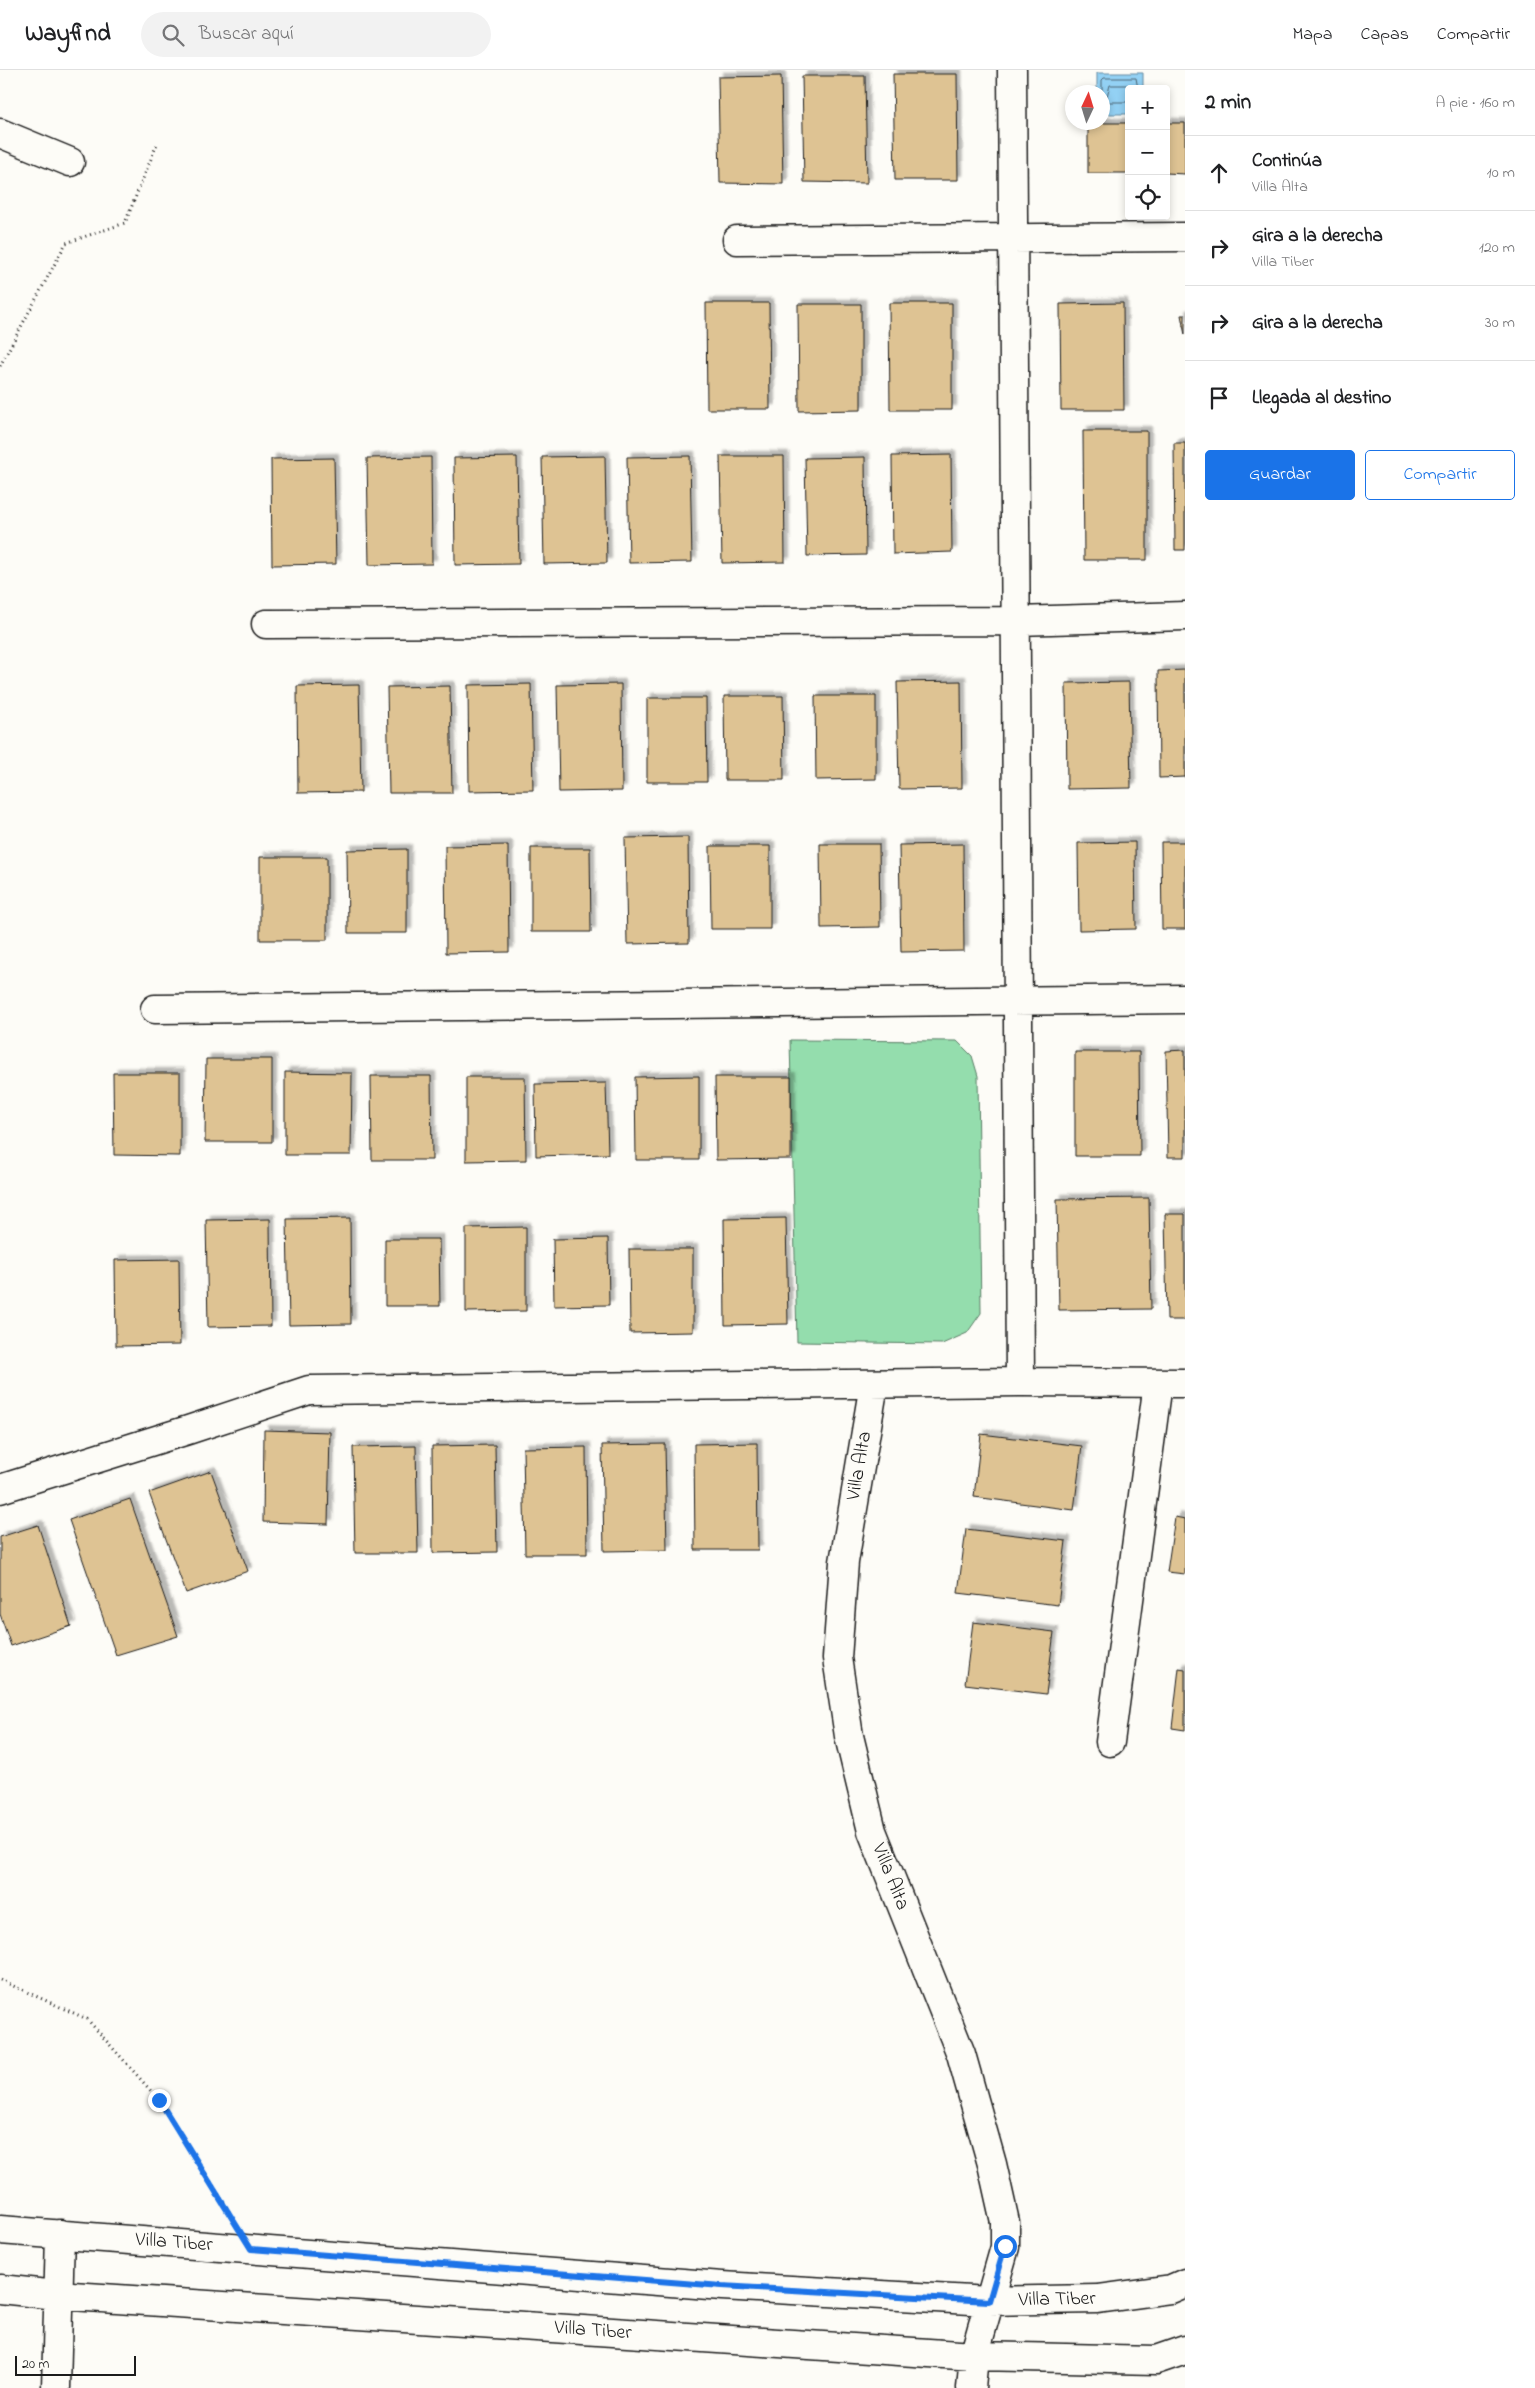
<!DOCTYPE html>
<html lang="es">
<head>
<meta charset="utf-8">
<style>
  :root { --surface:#fff; --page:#f2f2f2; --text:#202124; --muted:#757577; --line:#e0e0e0; --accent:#1a73e8 }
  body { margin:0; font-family:"Indie Flower",sans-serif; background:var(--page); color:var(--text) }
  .controls { position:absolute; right:15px; top:15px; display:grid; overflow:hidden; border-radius:5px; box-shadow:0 2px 8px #0003 }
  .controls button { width:45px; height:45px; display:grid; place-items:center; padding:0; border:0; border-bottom:1px solid var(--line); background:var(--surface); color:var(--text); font:25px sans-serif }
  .compass { position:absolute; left:1065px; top:15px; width:45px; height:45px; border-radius:50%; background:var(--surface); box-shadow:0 2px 8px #0003; rotate:4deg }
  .scale { position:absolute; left:15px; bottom:12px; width:121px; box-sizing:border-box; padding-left:5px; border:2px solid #1c1c1c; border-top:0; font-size:14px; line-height:18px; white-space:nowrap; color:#1c1c1c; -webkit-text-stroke:4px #fdfcf7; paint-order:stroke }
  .stop { position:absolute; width:15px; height:15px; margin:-11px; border:4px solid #1a73e8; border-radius:50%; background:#fff }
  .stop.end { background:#1a73e8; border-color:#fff; box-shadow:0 1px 5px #0008 }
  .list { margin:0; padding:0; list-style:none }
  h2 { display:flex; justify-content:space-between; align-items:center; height:65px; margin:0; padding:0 20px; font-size:21px }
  h2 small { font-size:16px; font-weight:400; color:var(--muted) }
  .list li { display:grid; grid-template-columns:32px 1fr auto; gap:15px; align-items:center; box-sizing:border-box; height:75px; padding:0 20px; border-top:1px solid var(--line) }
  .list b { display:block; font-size:19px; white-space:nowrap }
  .list p { margin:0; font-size:16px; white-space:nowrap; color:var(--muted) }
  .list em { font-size:16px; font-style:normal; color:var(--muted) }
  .actions { display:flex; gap:10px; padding:15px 20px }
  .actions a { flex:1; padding:11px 0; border:1px solid var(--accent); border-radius:5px; text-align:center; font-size:18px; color:var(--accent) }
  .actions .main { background:var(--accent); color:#fff }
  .icon { flex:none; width:28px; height:28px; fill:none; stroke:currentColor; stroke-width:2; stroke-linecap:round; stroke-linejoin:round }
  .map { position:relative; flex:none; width:1185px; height:2318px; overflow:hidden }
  header { display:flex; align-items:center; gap:30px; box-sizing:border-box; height:70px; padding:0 25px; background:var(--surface); border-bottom:1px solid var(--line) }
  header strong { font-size:24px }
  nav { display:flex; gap:28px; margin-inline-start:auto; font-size:18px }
  .search { width:350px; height:45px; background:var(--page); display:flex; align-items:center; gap:12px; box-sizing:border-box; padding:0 18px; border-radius:28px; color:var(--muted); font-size:19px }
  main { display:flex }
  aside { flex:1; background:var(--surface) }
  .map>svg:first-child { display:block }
</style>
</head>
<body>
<header>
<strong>Wayfind</strong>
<div class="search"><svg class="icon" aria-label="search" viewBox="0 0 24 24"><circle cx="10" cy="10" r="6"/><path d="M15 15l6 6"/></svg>Buscar aquí</div>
<nav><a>Mapa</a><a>Capas</a><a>Compartir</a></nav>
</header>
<main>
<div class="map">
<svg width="1185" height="2318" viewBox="0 0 1185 2318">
  <defs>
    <filter id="shadow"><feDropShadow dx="4.5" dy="-4.5" stdDeviation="1" flood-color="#0004"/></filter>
  </defs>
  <rect width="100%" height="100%" fill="#fdfcf7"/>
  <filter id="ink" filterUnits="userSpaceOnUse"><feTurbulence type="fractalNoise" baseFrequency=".02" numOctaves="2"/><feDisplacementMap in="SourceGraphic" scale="10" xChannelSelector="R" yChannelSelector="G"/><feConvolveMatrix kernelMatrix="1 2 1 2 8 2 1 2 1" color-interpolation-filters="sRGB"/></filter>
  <g filter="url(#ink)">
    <path fill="#94ddad" stroke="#587c64" d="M790,970L957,971L972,986L978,1006L981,1243L967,1263L942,1274L797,1272Z"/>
    <path fill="#93d1f4" stroke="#63899e" d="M1097,3H1143V19H1129V44H1103L1102,22H1097Z"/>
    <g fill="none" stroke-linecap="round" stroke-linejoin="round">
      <path stroke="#4c6472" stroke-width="1" d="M1102,22V10L1104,8H1136L1138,19
        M1129,32H1108L1106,30L1110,15H1129L1132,19"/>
    </g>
    <path fill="#dec393" stroke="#1c1c1c" filter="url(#shadow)" d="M893,4H957L958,110H895Z
      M781,6L783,114L720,113L718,7Z
      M802,6H865L867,113L804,112Z
      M1088,53H1129V103H1088Z
      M1166,53H1185V104L1166,103Z
      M706,233H769L770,339H707Z
      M889,233H952V340H890Z
      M1123,233L1124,340H1061L1060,234Z
      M798,234H861V340L799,341Z
      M1181,245H1185V265Z
      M1083,361H1147V490H1084Z
      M1174,373H1185V480H1175Z
      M951,385L952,482L893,484L892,386Z
      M605,386L607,493L544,494L542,387Z
      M690,386L692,492L629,493L627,387Z
      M720,386H784L785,492L722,493Z
      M431,387L432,494L369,495L367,388Z
      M517,387L519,494L455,495L454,388Z
      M865,387L866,485L807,486L805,388Z
      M334,388L336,494L272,495L271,389Z
      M1185,600V707L1159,708L1158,601Z
      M961,611L962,718L899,719L897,612Z
      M1129,612L1131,718L1067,719L1066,613Z
      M531,614L533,720L469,721L468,615Z
      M621,614L622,721L559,722L557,615Z
      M359,615L361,722L298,723L297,616Z
      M450,616L452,723H389L387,617Z
      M724,626H783L784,710H725Z
      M815,626H876V709L816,710Z
      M647,628H706L707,712H647Z
      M688,767L689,873L627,874L625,768Z
      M1135,772L1136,859L1079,860L1078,773Z
      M1161,772H1185V859H1162Z
      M820,774H879L880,857L821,858Z
      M963,774L964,881L901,882L899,775Z
      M508,775L509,882L446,883L445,776Z
      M710,776H770V859H711Z
      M531,778H590L591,862H531Z
      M407,779V863H348L347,780Z
      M260,787H327V870H260Z
      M1185,980V1087H1168L1166,981Z
      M1075,982H1139L1140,1086H1075Z
      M206,989H272V1072H205Z
      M285,1002L352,1003L351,1085H285Z
      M113,1003H180V1086L114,1085Z
      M371,1006H431L432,1090H372Z
      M699,1006V1090H636L635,1007Z
      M466,1007H525L526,1090L466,1091Z
      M715,1007H791V1089L716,1090Z
      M606,1013L608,1084L536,1086L535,1014Z
      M1149,1128L1151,1239L1059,1240L1057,1129Z
      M1165,1144H1185V1250H1167Z
      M350,1148L351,1254L289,1255L287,1149Z
      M786,1148L788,1254L725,1255L724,1149Z
      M270,1149L271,1256L208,1257L206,1150Z
      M526,1157V1241L466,1242V1158Z
      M608,1168L609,1235L554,1236L553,1169Z
      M385,1169H439L440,1236H385Z
      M629,1179H693V1262L630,1263Z
      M179,1189L180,1275L116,1276L115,1190Z
      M264,1360L330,1362L328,1454L263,1452Z
      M981,1364L1082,1376L1074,1440L974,1427Z
      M757,1373L758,1480H695L694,1374Z
      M665,1374L667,1480L604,1481L602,1375Z
      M495,1375L497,1482L433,1483L432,1376Z
      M416,1376L418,1483H355L353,1377Z
      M586,1377L587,1484H525L523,1378Z
      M211,1401L248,1501L186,1523L149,1423Z
      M130,1429L178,1566L116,1585L69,1450Z
      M1175,1447L1185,1449V1504L1167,1502Z
      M38,1455L71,1556L11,1576L0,1544V1467Z
      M966,1459L1066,1471L1058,1535L958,1523Z
      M973,1552L1054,1562L1046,1624L965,1614Z
      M1179,1598L1185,1599V1660L1172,1658Z"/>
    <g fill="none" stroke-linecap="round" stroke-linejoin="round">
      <defs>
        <path id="minor" d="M1012,0C1017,437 1016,875 1020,1312
          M0,63L70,92
          M737,170L1185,167
          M266,554L1017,551L1185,546
          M155,939L1185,929
          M874,1314L844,1492L837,1588L849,1666L872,1761L961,1984L992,2094L1005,2152V2177L974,2286L971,2318
          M0,1419L188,1360L309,1320L1020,1312L1185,1313
          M1110,1672L1158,1313
          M0,2160L722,2216L989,2231L1098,2229L1171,2219L1185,2213
          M0,2219L57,2225L974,2286L1156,2290L1185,2280
          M56,2318L60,2164"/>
      </defs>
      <use href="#minor" stroke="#1c1c1c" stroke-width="31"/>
      <path stroke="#1c1c1c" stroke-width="3" stroke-dasharray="1 4" stroke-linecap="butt" d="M0,296L66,173L125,153L157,74
        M0,1910L87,1949L159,2030L229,2142"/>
      <use href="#minor" stroke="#fdfcf7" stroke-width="28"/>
    </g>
  </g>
  <g fill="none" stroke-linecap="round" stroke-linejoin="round" filter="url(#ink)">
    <path stroke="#1a73e8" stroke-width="6" d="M159,2030L251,2179L722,2216L989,2231L1005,2176"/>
  </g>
  <g text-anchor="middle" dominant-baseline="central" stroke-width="4" stroke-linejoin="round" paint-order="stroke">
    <g font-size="20" fill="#1c1c1c" stroke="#fdfcf7">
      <text transform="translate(860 1396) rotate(-80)">Villa Alta</text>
      <text transform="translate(890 1807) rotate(68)">Villa Alta</text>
      <text transform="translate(174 2173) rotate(4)">Villa Tiber</text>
      <text transform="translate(1057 2230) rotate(-1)">Villa Tiber</text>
      <text transform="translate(593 2261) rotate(4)">Villa Tiber</text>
    </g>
  </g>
</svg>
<div class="controls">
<button>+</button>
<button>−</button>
<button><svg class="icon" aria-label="locate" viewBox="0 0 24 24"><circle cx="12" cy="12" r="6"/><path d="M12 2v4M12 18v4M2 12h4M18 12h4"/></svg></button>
</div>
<svg class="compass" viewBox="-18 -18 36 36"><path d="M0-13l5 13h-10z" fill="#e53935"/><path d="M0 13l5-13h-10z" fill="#757577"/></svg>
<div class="scale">20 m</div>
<div class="stop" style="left:1005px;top:2176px"></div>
<div class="stop end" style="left:159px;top:2030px"></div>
</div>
<aside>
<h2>2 min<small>A pie · 160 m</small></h2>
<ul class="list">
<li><svg class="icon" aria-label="ahead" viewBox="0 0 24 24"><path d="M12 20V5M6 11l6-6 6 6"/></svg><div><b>Continúa</b><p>Villa Alta</p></div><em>10 m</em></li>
<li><svg class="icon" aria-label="right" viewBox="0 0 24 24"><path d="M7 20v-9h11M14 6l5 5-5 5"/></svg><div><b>Gira a la derecha</b><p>Villa Tiber</p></div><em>120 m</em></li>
<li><svg class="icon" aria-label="right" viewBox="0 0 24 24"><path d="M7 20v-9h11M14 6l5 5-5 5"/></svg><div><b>Gira a la derecha</b></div><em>30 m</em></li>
<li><svg class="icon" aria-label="arrive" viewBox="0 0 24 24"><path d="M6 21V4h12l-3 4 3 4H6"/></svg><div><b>Llegada al destino</b></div></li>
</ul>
<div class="actions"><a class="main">Guardar</a><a>Compartir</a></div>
</aside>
</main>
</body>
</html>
